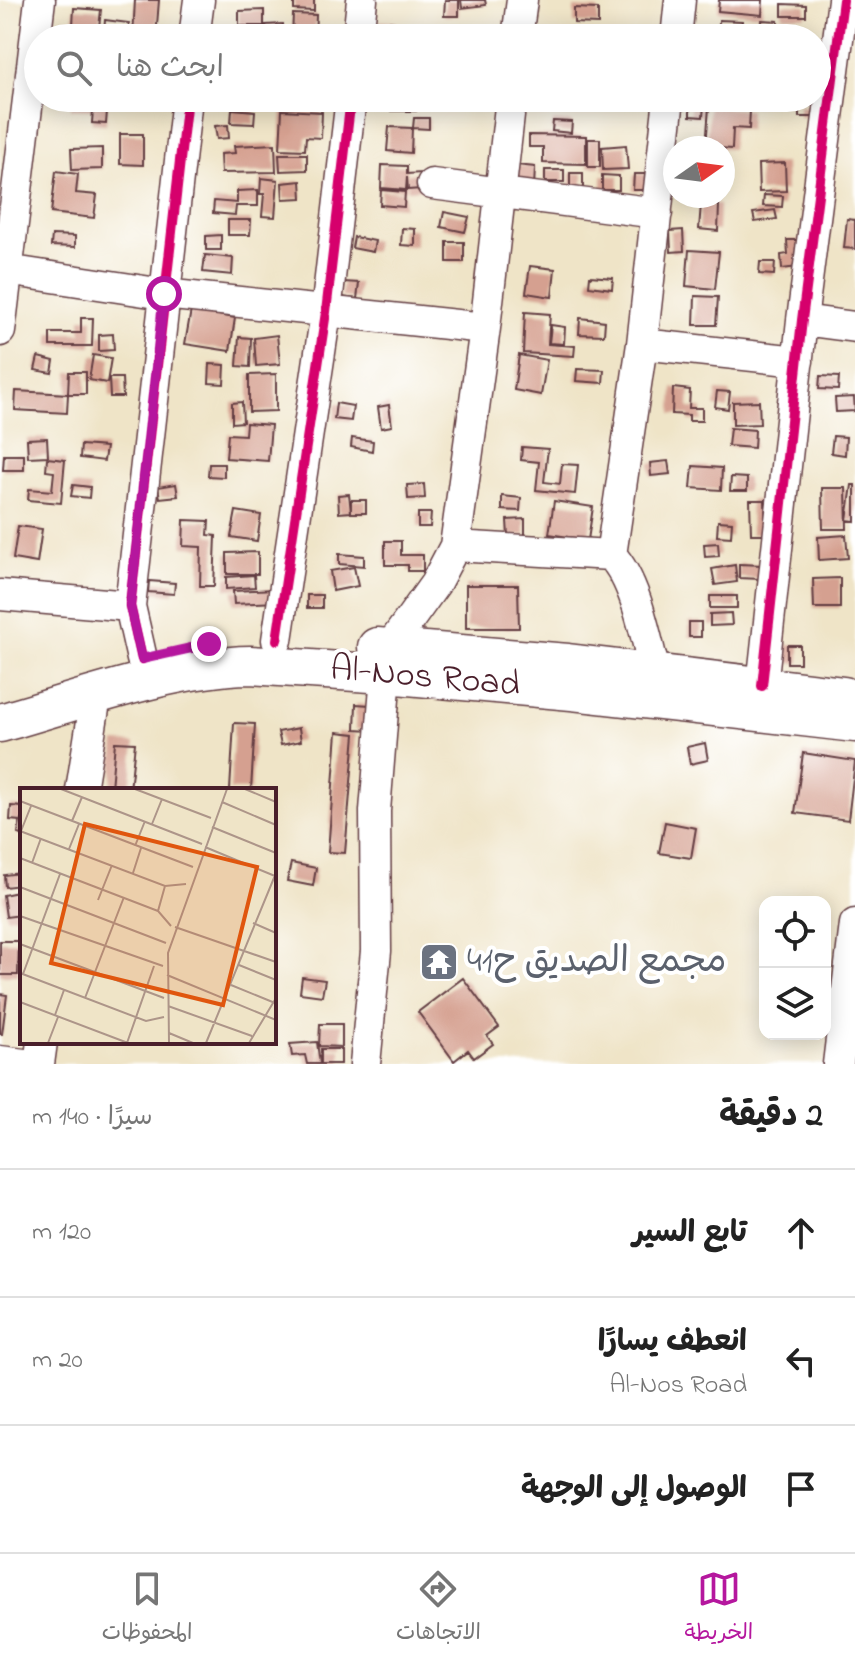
<!DOCTYPE html>
<html lang="ar">
<head>
<meta charset="utf-8">
<style>
  :root { --surface:#fff; --page:#f2f2f2; --text:#222; --muted:#767676; --line:#e0e0e0; --accent:#b5179e }
  body { margin:0; font-family:"Indie Flower","Playpen Sans Arabic",sans-serif; background:var(--page); color:var(--text); direction:rtl }
  .controls { position:absolute; right:24px; bottom:24px; display:grid; overflow:hidden; border-radius:16px; box-shadow:0 4px 20px #0003 }
  .controls button { width:72px; height:72px; display:grid; place-items:center; padding:0; border:0; border-bottom:2px solid var(--line); background:var(--surface); color:var(--text); font:40px sans-serif }
  .compass { position:absolute; left:663px; top:136px; width:72px; height:72px; border-radius:50%; background:var(--surface); box-shadow:0 4px 20px #0003; rotate:76deg }
  .stop { position:absolute; width:24px; height:24px; margin:-18px; border:6px solid #b5179e; border-radius:50%; background:#fff }
  .stop.end { background:#b5179e; border-color:#fff; box-shadow:0 2px 8px #0008 }
  .list { margin:0; padding:0; list-style:none }
  h2 { display:flex; justify-content:space-between; align-items:center; height:104px; margin:0; padding:0 32px; font-size:34px }
  h2 small { font-size:26px; font-weight:400; color:var(--muted) }
  .list li { display:grid; grid-template-columns:52px 1fr auto; gap:24px; align-items:center; box-sizing:border-box; height:128px; padding:0 32px; border-top:2px solid var(--line) }
  .list b { display:block; font-size:30px; white-space:nowrap }
  .list p { margin:0; font-size:26px; white-space:nowrap; color:var(--muted) }
  .list em { font-size:26px; font-style:normal; color:var(--muted) }
  .icon { flex:none; width:44px; height:44px; fill:none; stroke:currentColor; stroke-width:2; stroke-linecap:round; stroke-linejoin:round }
  .map { position:relative; flex:none; width:855px; height:1064px; overflow:hidden; direction:ltr }
  .search { position:absolute; background:var(--surface); box-shadow:0 4px 20px #0003; left:24px; right:24px; top:24px; height:88px; display:flex; align-items:center; gap:20px; box-sizing:border-box; padding:0 28px; border-radius:44px; color:var(--muted); font-size:30px }
  .sheet { height:488px; background:var(--surface) }
  nav { display:flex; justify-content:space-around; align-items:center; box-sizing:border-box; height:112px; border-top:2px solid var(--line); background:var(--surface); font-size:22px; color:var(--muted) }
  nav a { display:grid; justify-items:center; gap:4px }
  nav .on { color:var(--accent) }
  .map>svg:first-child { display:block }
</style>
</head>
<body>
<div class="map">
<svg width="855" height="1064" viewBox="0 0 855 1064">
  <rect width="100%" height="100%" fill="#fff"/>
  <filter id="ink" filterUnits="userSpaceOnUse"><feTurbulence type="fractalNoise" baseFrequency=".0125" numOctaves="2"/><feDisplacementMap in="SourceGraphic" scale="16" xChannelSelector="R" yChannelSelector="G"/><feConvolveMatrix kernelMatrix="1 2 1 2 8 2 1 2 1" color-interpolation-filters="sRGB"/></filter>
  <filter id="wash" filterUnits="userSpaceOnUse"><feTurbulence type="fractalNoise" baseFrequency=".006" numOctaves="4" result="noise"/><feDisplacementMap in="SourceGraphic" scale="32" xChannelSelector="R" yChannelSelector="G"/><feGaussianBlur stdDeviation="1.8" result="paint"/><feColorMatrix in="noise" values="0 0 0 0 0 0 0 0 0 0 0 0 0 0 0 0 0 1.4 0 .05"/><feComposite in="paint" operator="in"/></filter>
  <g filter="url(#wash)">
    <rect width="100%" height="100%" fill="#efe4c7"/>
    <g id="blocks">
      <path fill="#d5a090" d="M135,0H159L156,38L133,37Z
        M294,0H314V11L294,10Z
        M445,0H459V16H444Z
        M461,0H485L486,5L462,8Z
        M719,0H763L762,15L718,11Z
        M782,4L806,5V16H782Z
        M74,8L101,10L99,27L73,25Z
        M574,8L598,9V24L574,23Z
        M264,10V26H239V11Z
        M293,14L316,15L315,38L292,37Z
        M105,20L129,23L128,35L104,33Z
        M719,20L742,21L741,38H718Z
        M762,20L778,21L777,37L761,35Z
        M379,21L395,22L394,35H379Z
        M283,24L284,38H267L266,25Z
        M401,25H425V38H401Z
        M778,27H802V38H778Z
        M72,98H108L106,124L92,123L93,110L71,109Z
        M388,98H416V111H389Z
        M690,104L704,105L703,117L690,116Z
        M799,105L814,106V117H799Z
        M709,107L750,110L749,129L733,128L732,149L706,147Z
        M232,109L255,111L254,124L231,123Z
        M282,110L322,112L321,138L306,137L305,150L280,149Z
        M414,118H429V129L413,128Z
        M553,121L572,122L571,133L552,131Z
        M228,125L229,138L217,139L215,126Z
        M389,127L412,128L411,153L387,151Z
        M120,134H143V165L120,164Z
        M529,135L586,136V164L543,163V147H529Z
        M588,139H600V167H588Z
        M275,144L276,172L221,173L220,154L235,153L234,146Z
        M626,145L628,169L603,170L602,147Z
        M102,148V169L72,170L71,149Z
        M279,154H307V170L280,171Z
        M785,163L786,191L759,192L758,164Z
        M382,165L407,166V174L421,173V189L408,190L407,177L406,190L381,188Z
        M516,165L535,167L534,187L515,185Z
        M545,170H564V182H545Z
        M56,171L78,174L76,193L97,195L94,218L51,213Z
        M570,173H583V189H570Z
        M634,174H646V190H633Z
        M602,175L619,176V190H602Z
        M261,178L278,180L275,217L262,216L264,194H260Z
        M301,181L302,198L283,199L282,183Z
        M258,190V206H236L235,215L213,213L214,201L237,203V191Z
        M381,190L405,192L404,207L380,205Z
        M764,195L783,196L782,207L763,206Z
        M701,204L719,205L718,231L699,229Z
        M775,210L777,219L755,222L753,213Z
        M444,212L469,217L465,232L441,227Z
        M847,219L855,220V249L844,248Z
        M228,220H251L250,235H228Z
        M402,228L415,229V246L401,245Z
        M683,230L684,251L671,252L670,231Z
        M52,235L75,236V247L51,246Z
        M221,235V250H206V236Z
        M354,237L375,241L373,252L352,248Z
        M787,240H800L798,267L782,269L781,255L788,254Z
        M447,242H464V262H447Z
        M689,250L719,252L715,289L686,286Z
        M205,255L233,258L232,275L203,272Z
        M760,262H775L774,275L759,274Z
        M530,266L555,269L552,297L526,293Z
        M590,276L613,278L612,289L589,286Z
        M343,282L359,283L357,299L341,297Z
        M695,296L718,297L716,325H694Z
        M191,310L235,318L230,351L185,344Z
        M525,312L550,314L548,344L575,346L574,356L523,353Z
        M81,318H93L92,346H50V333H81Z
        M580,318L605,321L604,335L579,334Z
        M551,325L565,327L564,344L549,343Z
        M113,334L114,350L99,351V335Z
        M277,335L280,364L256,366L254,338Z
        M239,337L251,338L250,367L237,366Z
        M93,355L111,358L107,383L89,380Z
        M519,355L547,360L541,395L514,390Z
        M38,357L54,361L52,373L35,370Z
        M210,364L225,365L224,384L209,383Z
        M577,369L604,370L603,383L576,381Z
        M69,372H86V394H68Z
        M276,374V411L249,412V375Z
        M820,376L839,377L838,390L819,389Z
        M109,378H122L123,397H110Z
        M673,388L690,390L689,408H702V421H689V415L672,414Z
        M16,391L68,394L67,413L15,410Z
        M717,391L730,392L728,409L715,407Z
        M854,397L855,411L836,412L835,398Z
        M759,401L760,424L733,425V402Z
        M242,402L243,422L232,423V403Z
        M336,403L353,406L351,421L334,419Z
        M389,405L392,426L381,428L378,407Z
        M246,423L271,425L268,461L226,458L228,434L245,435Z
        M730,428L755,430L754,448L728,446Z
        M833,436L846,437L845,455L831,453Z
        M47,438L48,456L28,457L27,439Z
        M352,438L373,441L372,451L351,447Z
        M81,445L106,447L104,461L80,458Z
        M522,447L548,449L544,482L560,484L562,464L578,465L575,494L536,490L539,462L521,460Z
        M4,455H24V470H3Z
        M47,458L65,460L61,503L28,500L29,489L52,491L54,472L46,471Z
        M668,461L670,474L651,476L650,463Z
        M209,464H224V477L208,476Z
        M693,466L722,468L721,490L691,488Z
        M731,477L747,478V491H730Z
        M176,484L178,496L160,498L158,487Z
        M424,484L425,498L408,499L407,485Z
        M73,485L90,487L89,498L71,496Z
        M852,485H855V521L847,520Z
        M822,488H846L847,529H823Z
        M349,494L351,512L339,513L338,495Z
        M502,496L521,498L520,511L502,510Z
        M351,500H366V513H351Z
        M750,500H765L766,534H751Z
        M554,501L593,507L588,540L549,534Z
        M236,511L261,515L257,541L231,537Z
        M418,513H431L430,527H418Z
        M525,519V535L508,536L507,520Z
        M184,520L209,521L208,535L216,536L214,586H200L201,547L183,546Z
        M718,521L732,522L731,537L717,536Z
        M18,526L42,529L37,563L13,559Z
        M846,535L848,558L819,560L818,537Z
        M385,541H401V555H423V571H408V565H385Z
        M718,543L719,556L705,557L704,544Z
        M258,552V574H227V553Z
        M339,554L364,556V566L339,564Z
        M739,564L762,565L761,579L739,578Z
        M735,565L737,582L715,585L712,569Z
        M354,567L358,586L333,591L330,571Z
        M254,575L255,587L226,589V577Z
        M840,578V608H814L813,579Z
        M149,581L175,583L174,594L148,592Z
        M466,585H518L519,628H466Z
        M275,589L276,602L234,604L233,591Z
        M307,595H322V608H307Z
        M710,596H737V608H710Z
        M731,613L732,625L710,626V614Z
        M689,622H701V637H689Z
        M787,645H800V663H787Z
        M356,704L370,705V730L355,729Z
        M234,723L255,724L251,790H230Z
        M299,728L301,741L281,745L278,732Z
        M337,732L355,734L345,853L328,852Z
        M115,742L135,743L130,790L111,788Z
        M705,743L708,760L690,764L687,747Z
        M803,753L855,761L848,820L795,813Z
        M11,806L22,807V835L18,834L20,821L10,820Z
        M665,822L696,828L691,858L659,853Z
        M291,863L316,868L313,886L287,881Z
        M20,873L21,885L5,887L4,875Z
        M18,892L22,915L6,917L3,895Z
        M0,941H19L18,975H0Z
        M302,977L325,980L322,996L300,993Z
        M463,978L499,1027L487,1036L493,1044L474,1058L468,1050L454,1061L418,1012Z
        M0,994L7,995L2,1034H0Z
        M320,1024H342V1047L319,1046Z
        M317,1042L320,1064H307L305,1055L292,1056L290,1044Z
        M321,1049H341V1064H321Z"/>
    </g>
  </g>
  <g filter="url(#ink)">
    <use href="#blocks" fill-opacity="0" stroke="#633d42" stroke-width="2"/>
    <g fill="none" stroke-linecap="round" stroke-linejoin="round">
      <defs>
        <path id="minor" d="M194,38L199,0
          M358,38L362,0
          M517,38L522,0
          M676,38L680,0
          M432,184L657,213
          M0,269L164,294L485,328
          M802,320L855,327
          M0,331L40,0
          M642,344L798,361
          M455,546L485,328L511,98
          M611,555L642,344L669,98
          M0,595L130,606
          M277,640L326,312L351,98
          M390,647L435,584L455,546L611,555C636,581 646,638 655,673
          M142,659L130,606L187,98
          M762,686L802,320L843,0
          M81,790L96,696
          M0,1061L24,1064
          M39,1064L42,1042
          M365,1064L376,951L375,811L386,674
          M838,1064L855,924"/>
        <path id="major" d="M377,647L568,663L844,696
          M0,723C75,702 173,666 250,665L386,674L572,691L855,723"/>
      </defs>
      <use href="#minor" stroke="#633d42" stroke-width="33"/>
      <use href="#major" stroke="#633d42" stroke-width="41"/>
      <use href="#minor" stroke="#fff" stroke-width="30"/>
      <use href="#major" stroke="#fff" stroke-width="38"/>
      <defs>
        <path id="cycleway" d="M277,640L326,312L351,98
          M142,659L130,606L187,98
          M762,686L802,320L843,0"/>
      </defs>
      <use href="#cycleway" stroke="#fff" stroke-width="15"/>
      <use href="#cycleway" stroke="#d6006c" stroke-width="10"/>
    </g>
  </g>
  <g fill="none" stroke-linecap="round" stroke-linejoin="round" filter="url(#ink)">
    <path stroke="#b5179e" stroke-width="10" d="M164,294L130,606L142,659L209,644"/>
  </g>
  <defs>
    <symbol id="temple-square" viewBox="-11 -11 22 22"><rect x="-9" y="-9" width="18" height="18" rx="4" fill="#6b7280" stroke="#fff"/><path d="M0-6L5-2H3V0L6.5 2.5H4V6H1.5V3h-3V6H-4V2.5H-6.5L-3 0V-2H-5Z" fill="#fff"/></symbol>
  </defs>
  <g fill-rule="evenodd">
    <use href="#temple-square" x="417" y="940" width="44" height="44"/>
  </g>
  <g text-anchor="middle" dominant-baseline="central" stroke-width="8" stroke-linejoin="round" paint-order="stroke">
    <g font-size="36" fill="#4a1f2b" stroke="#fff">
      <text transform="translate(425 678) rotate(5)">Al-Nos Road</text>
    </g>
    <g font-size="36" fill="#5b616d" stroke="#fff" text-anchor="start">
      <text x="467" y="962">مجمع الصديق ح41</text>
    </g>
  </g>
  <g transform="translate(20 788)">
    <rect width="256" height="256" fill="#efe4c7"/>
    <path fill="none" stroke="#ad9589" stroke-width="2" d="M41,1L182,56M115,1L191,30M225,1L256,14M0,13L173,79M202,14L256,37M52,33L62,9M132,36L142,11M192,39L256,65M0,43L145,98L166,96M1,43L11,18M115,58L125,33M185,59L255,88M49,61L59,36M0,70L138,123M12,75L21,50M113,85L121,60M145,98L138,123L151,138M0,99L146,155M78,112L92,77M0,128L143,178M233,135L256,145M155,139L256,174M0,156L144,210M219,177L256,192M0,185L126,233L144,229M3,186L40,86M147,187L256,232M211,197L255,215M65,210L104,109M0,214L108,255M148,218L232,248M35,227L44,202M149,245L173,255M28,255L38,229M107,255L134,178M149,255L148,165L207,1M186,255L256,85M229,255L256,210"/>
    <path fill="#e0560e" fill-opacity="0.15" stroke="#e0560e" stroke-width="4" d="M65,36L237,79L203,217L31,175Z"/>
    <rect width="256" height="256" fill="none" stroke="#4a1f2b" stroke-width="4"/>
  </g>
</svg>
<div class="controls">
<button><svg class="icon" aria-label="locate" viewBox="0 0 24 24"><circle cx="12" cy="12" r="6"/><path d="M12 2v4M12 18v4M2 12h4M18 12h4"/></svg></button>
<button><svg class="icon" aria-label="layers" viewBox="0 0 24 24"><path d="M12 4l9 5-9 5-9-5zM3 14l9 5 9-5"/></svg></button>
</div>
<svg class="compass" viewBox="-18 -18 36 36"><path d="M0-13l5 13h-10z" fill="#e53935"/><path d="M0 13l5-13h-10z" fill="#767676"/></svg>
<div class="stop" style="left:164px;top:294px"></div>
<div class="stop end" style="left:209px;top:644px"></div>
<div class="search"><svg class="icon" aria-label="search" viewBox="0 0 24 24"><circle cx="10" cy="10" r="6"/><path d="M15 15l6 6"/></svg>ابحث هنا</div>
</div>
<section class="sheet">
<h2>2 دقيقة<small>سيرًا · 140 m</small></h2>
<ul class="list">
<li><svg class="icon" aria-label="ahead" viewBox="0 0 24 24"><path d="M12 20V5M6 11l6-6 6 6"/></svg><div><b>تابع السير</b></div><em>120 m</em></li>
<li><svg class="icon" aria-label="left" viewBox="0 0 24 24"><path d="M17 20v-9H6M10 6l-5 5 5 5"/></svg><div><b>انعطف يسارًا</b><p>Al-Nos Road</p></div><em>20 m</em></li>
<li><svg class="icon" aria-label="arrive" viewBox="0 0 24 24"><path d="M6 21V4h12l-3 4 3 4H6"/></svg><div><b>الوصول إلى الوجهة</b></div></li>
</ul>
</section>
<nav>
<a class="on"><svg class="icon" aria-label="map" viewBox="0 0 24 24"><path d="M3 6l6-2 6 2 6-2v14l-6 2-6-2-6 2zM9 4v14M15 6v14"/></svg>الخريطة</a>
<a><svg class="icon" aria-label="directions" viewBox="0 0 24 24"><path d="M12 3l9 9-9 9-9-9zM9 14v-3h6M13 9l2 2-2 2"/></svg>الاتجاهات</a>
<a><svg class="icon" aria-label="saved" viewBox="0 0 24 24"><path d="M7 4h10v16l-5-4-5 4z"/></svg>المحفوظات</a>
</nav>
</body>
</html>
